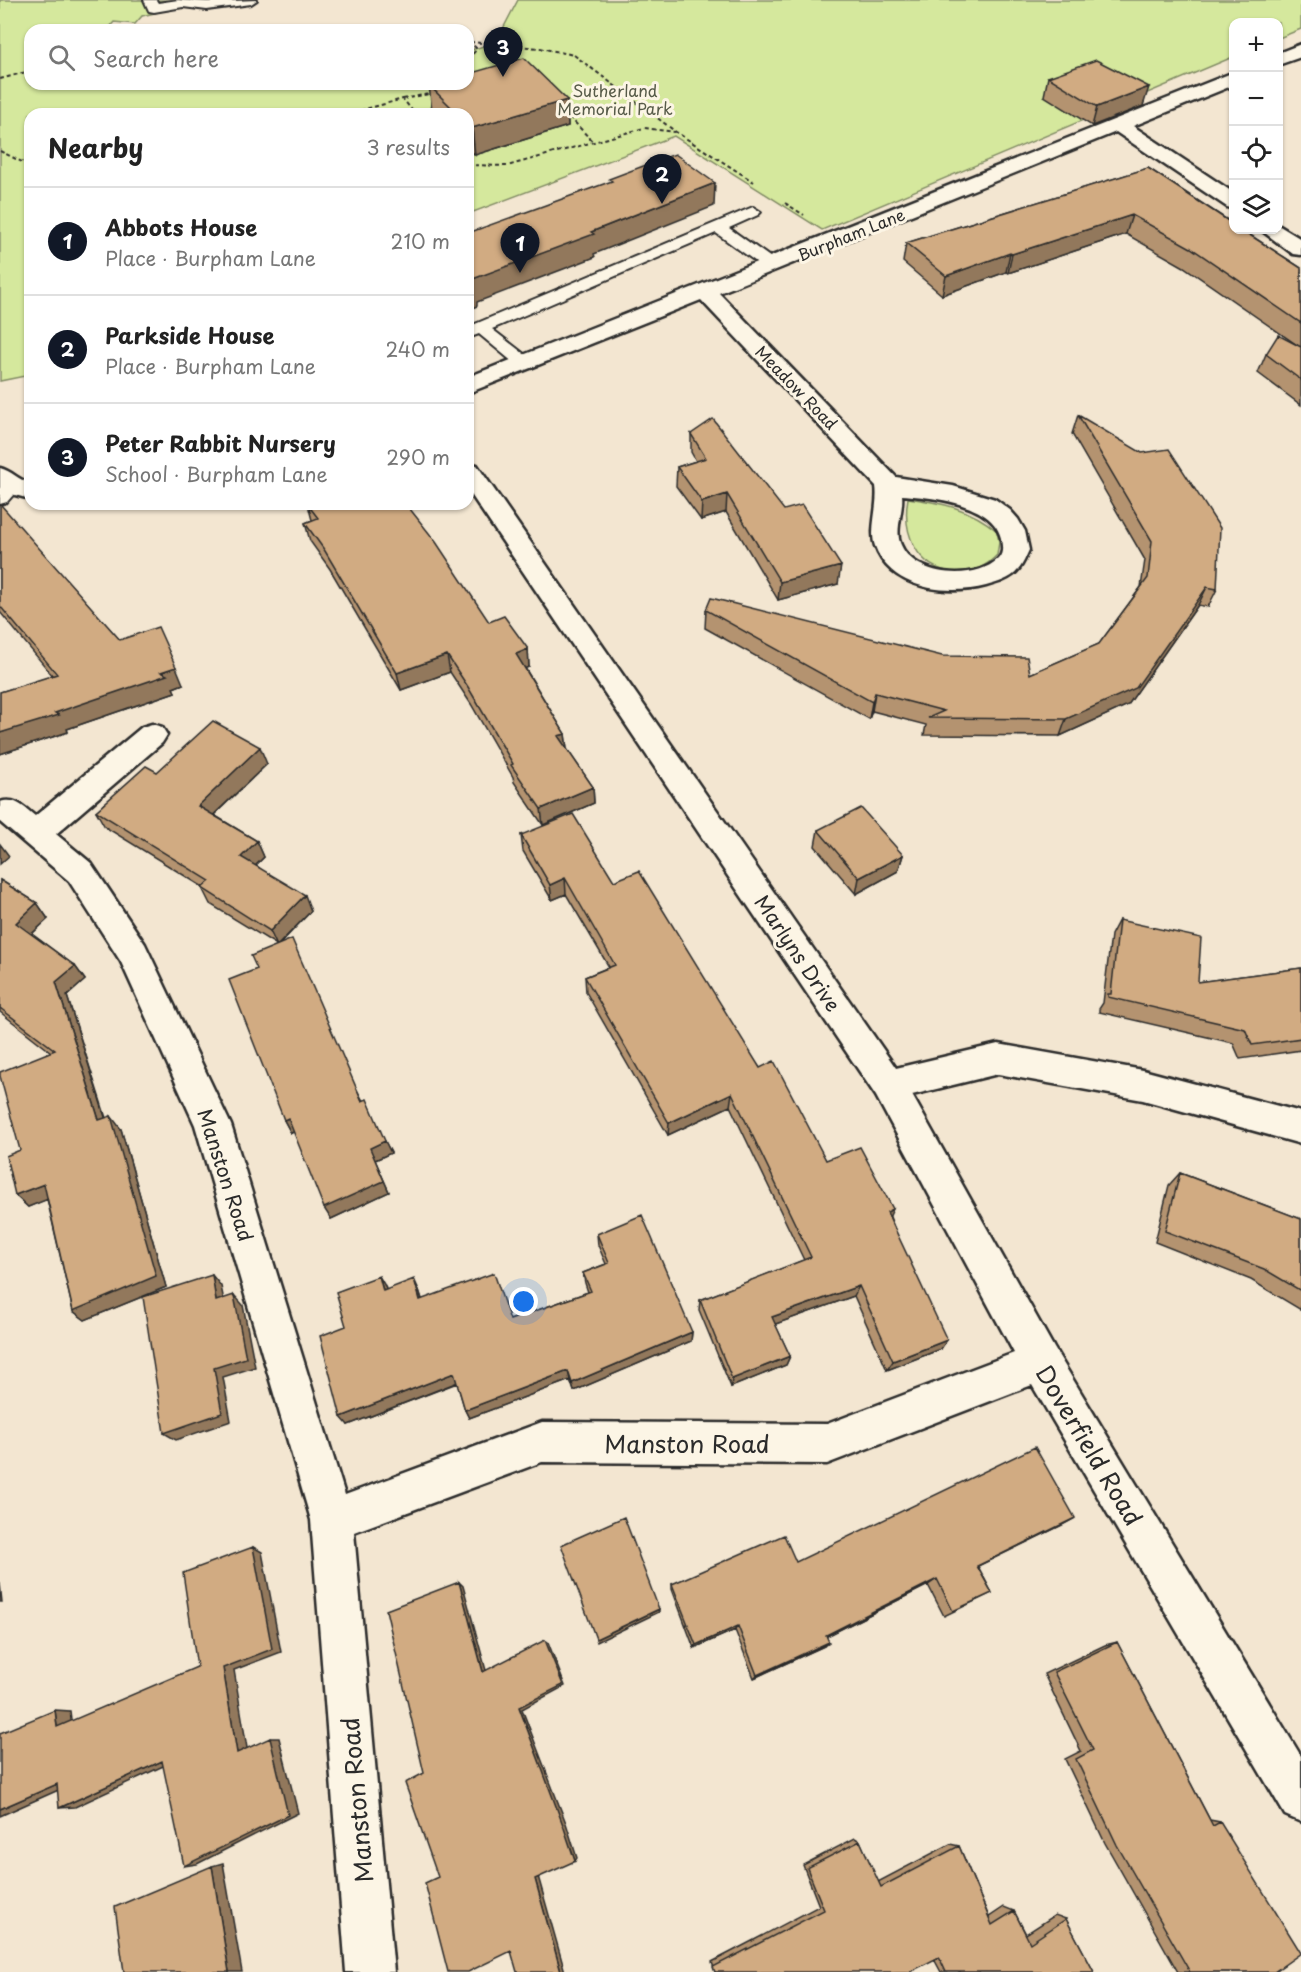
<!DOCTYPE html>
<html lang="en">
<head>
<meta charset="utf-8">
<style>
  :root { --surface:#fff; --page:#f6f6f6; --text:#222; --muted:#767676; --line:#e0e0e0; --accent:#111827 }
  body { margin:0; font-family:"Playpen Sans",sans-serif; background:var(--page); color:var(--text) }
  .controls { position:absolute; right:18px; top:18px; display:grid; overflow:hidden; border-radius:12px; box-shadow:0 2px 4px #0004 }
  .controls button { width:54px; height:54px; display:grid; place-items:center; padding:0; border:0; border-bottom:2px solid var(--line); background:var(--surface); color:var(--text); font:30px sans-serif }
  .you { position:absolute; left:524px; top:1302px; width:21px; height:21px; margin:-15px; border:4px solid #fff; border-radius:50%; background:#1a73e8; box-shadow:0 0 0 9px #1a73e833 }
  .badge { display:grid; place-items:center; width:39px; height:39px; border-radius:50%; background:var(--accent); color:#fff; font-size:20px; font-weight:700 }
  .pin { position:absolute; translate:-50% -50px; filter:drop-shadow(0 2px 3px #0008) }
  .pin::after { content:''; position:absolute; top:32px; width:21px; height:18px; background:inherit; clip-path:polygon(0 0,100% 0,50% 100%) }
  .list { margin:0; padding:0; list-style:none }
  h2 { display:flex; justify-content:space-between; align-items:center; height:78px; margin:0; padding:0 24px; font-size:26px }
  h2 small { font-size:20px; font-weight:400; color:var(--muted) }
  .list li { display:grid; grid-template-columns:39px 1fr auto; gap:18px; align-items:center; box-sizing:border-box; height:108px; padding:0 24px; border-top:2px solid var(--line) }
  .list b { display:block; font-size:22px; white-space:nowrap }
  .list p { margin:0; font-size:20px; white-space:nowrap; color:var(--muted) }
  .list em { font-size:20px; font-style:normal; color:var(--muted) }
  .icon { flex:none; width:33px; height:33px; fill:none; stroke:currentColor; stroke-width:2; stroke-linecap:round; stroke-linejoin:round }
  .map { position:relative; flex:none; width:1301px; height:1972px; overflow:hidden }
  .search { position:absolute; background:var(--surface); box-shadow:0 2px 4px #0004; left:24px; top:24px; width:450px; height:66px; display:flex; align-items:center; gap:15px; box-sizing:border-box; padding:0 21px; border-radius:18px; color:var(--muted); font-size:22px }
  .panel { position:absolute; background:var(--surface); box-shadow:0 2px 4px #0004; left:24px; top:108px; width:450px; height:402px; border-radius:18px }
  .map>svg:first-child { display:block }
</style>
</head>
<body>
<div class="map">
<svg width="1301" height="1972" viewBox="0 0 1301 1972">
  <rect width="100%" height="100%" fill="#f3e6d1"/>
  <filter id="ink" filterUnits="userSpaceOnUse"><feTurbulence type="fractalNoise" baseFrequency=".0167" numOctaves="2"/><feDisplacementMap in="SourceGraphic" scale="12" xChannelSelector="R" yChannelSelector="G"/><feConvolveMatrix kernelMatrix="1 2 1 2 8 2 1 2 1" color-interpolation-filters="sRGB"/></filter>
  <g filter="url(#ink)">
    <path fill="#d5e89d" stroke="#808a64" stroke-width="1.5" d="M0,0H209L142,16L135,24L114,22L107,30H30V84H468V51L496,42L518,0H1301V29L1279,38L1278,22H1234L1233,57L822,230L674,136L468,214V148L475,155L468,114L433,112L435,114H30V375L0,381Z
      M908,498C942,503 970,508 997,531L999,542L997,555C986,567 971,573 954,572C916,569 902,532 908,498Z"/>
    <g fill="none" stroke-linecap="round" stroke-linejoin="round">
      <defs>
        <path id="service" d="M144,0H156L158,3L178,0L207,2L257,0L251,4L207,10L183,7L154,12L149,11Z
          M753,207L761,212L758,215L729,228L778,263L780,266L778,269H766L716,233L492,329L532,360L535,364L532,368H520L479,334L468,338V327Z
          M11,481L18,483L20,487L7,502L0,504V487Z"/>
        <path id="minor" d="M1301,44V57L1278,65V53Z
          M1234,72V85L1133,126L1234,193V209L1227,207L1116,132L719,293L896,477L953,486L995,499L1010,510L1018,519L1025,531L1029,550C1026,556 1023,565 1018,570C1011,579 997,583 986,586C947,596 890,589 875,546C869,530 879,505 876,486L701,300L468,393V377ZM902,495C931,497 993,503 1001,538C1002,546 1004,553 998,559C974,582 914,576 901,545C894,531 904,510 902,495Z
          M1278,225L1301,239V255L1293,254L1261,230H1278Z
          M468,463L477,465L896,1068L998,1044L1143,1070L1301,1112V1144L1143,1100L998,1074L912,1095L1054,1348L1301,1756V1822L1285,1815L1032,1385L827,1464L542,1462L354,1532L394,1972H346L311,1520L195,1125L121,962L69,881L0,822V802C15,797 24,807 35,816L142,727L152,724L162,727L167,735L162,743L56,834L91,863L145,944L231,1125L345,1495L542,1422L827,1424L1014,1353L876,1096L468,490Z
          M0,468C12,471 18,480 30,483V499L0,491Z"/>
      </defs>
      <use href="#service" stroke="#2b2b2b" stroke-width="4"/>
      <use href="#minor" stroke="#2b2b2b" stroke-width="5"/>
      <path stroke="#2b2b2b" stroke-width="2" stroke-dasharray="4 3" stroke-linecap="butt" d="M470,42L540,48L574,55L676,132L754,182
        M468,59L477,49L470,42
        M0,79L30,71
        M403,99L434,93
        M565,112L593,142
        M347,114L403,99L415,114
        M0,151L30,166
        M468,165L507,166L644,128L675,132
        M785,203L804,215"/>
      <use href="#service" fill="#fcf5e5" fill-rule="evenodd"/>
      <use href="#minor" fill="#fcf5e5" fill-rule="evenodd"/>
    </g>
    <path fill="#b49370" stroke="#2b2b2b" stroke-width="1.5" d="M1048,77L1143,106L1092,126L1044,96Z
      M429,85L567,100L568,126L475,155L468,148V114H435L432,111Z
      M1148,168L1301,268V405L1258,373L1266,354L1297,345L1184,267L1126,234L1008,273L1006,272L942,295L903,262L906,243Z
      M1078,415L1217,589L1208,607L1198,605L1128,705L1060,736L924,735L926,725L872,711L869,719L705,628L706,610L1030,674L1099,644L1141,587L1145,560L1072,434Z
      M691,434L838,584L778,600L726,512L701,520L676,486L677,467L696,461L691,452Z
      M0,505L120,640L183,684L173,688L175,692L67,729L68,732L0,754V692L53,676L0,612Z
      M308,505L489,622L528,649L529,667L525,668L565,734L567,749L593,787L594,803L543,825L514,782L513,777L471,704L450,672L401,690L330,569L310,541L305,523L312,520Z
      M267,764L214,815L257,841L264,857L256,865L311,911L279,945L391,1153L375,1160L389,1192L331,1219L294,1132L291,1133L284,1120L257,969L277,945L210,904L202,888L203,887L105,827L96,811L157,772Z
      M818,830L903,855L898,871L856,894L815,846Z
      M521,835L614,881L760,1068L826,1160L890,1217L941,1349L887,1370L854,1296L775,1324L790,1356L786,1365L731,1387L699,1310L700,1300L804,1260L730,1106L668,1135L586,992L585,977L609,967L566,894L552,900L523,851Z
      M0,880L37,903L48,919L32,934L75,966L85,980L67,996L106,1118L121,1129L166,1287L85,1320L73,1311L47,1199L28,1207L15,1195L20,1150L51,1052L0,1012Z
      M1119,920L1198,982L1301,968V1050L1240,1059L1233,1043L1099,1012V1009L1103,1003L1111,935Z
      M1180,1173L1301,1219V1310L1251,1280L1155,1242L1169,1185Z
      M597,1234L692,1332L691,1341L574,1391L570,1380L469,1418L465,1410L457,1383L348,1425L346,1326L385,1286L386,1290H419L422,1299L510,1320L588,1292L585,1283L583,1273L606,1264L598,1245Z
      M1075,1518L1062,1525L978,1566L992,1593L944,1616L928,1585L827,1636L824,1646L754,1678L735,1630L694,1648L672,1589V1584L796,1562Z
      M1117,1642L1210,1820L1220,1822L1274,1972H1178L1105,1843L1065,1759L1081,1751L1044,1674L1105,1645Z
      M855,1838L860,1841L878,1882L950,1844L959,1846L989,1917L1004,1907L1014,1911L1026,1934L1055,1915L1066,1919L1094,1972H941L934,1959L715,1972L712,1962L819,1906L803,1865Z"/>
    <path fill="#92785b" stroke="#2b2b2b" stroke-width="1.5" d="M1149,87L1143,106L1092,126L1097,107Z
      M567,100L568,126L475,155L472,128Z
      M715,183L714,206L594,254L595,257L477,302V306L468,310V286L470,280Z
      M1132,215L1126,234L1008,273L1012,254Z
      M1010,253L1006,272L942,295L946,276Z
      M727,494L726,512L701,520L702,502Z
      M841,566L838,584L778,600L780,582Z
      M1207,587L1198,605L1128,705L1060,736L1066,719Z
      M528,649L529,667L518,671L516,654Z
      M447,655L450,672L401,690L397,673Z
      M176,667L183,684L173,688L175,692L67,729L68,732L0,754V733Z
      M875,693L872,711L869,719L872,702Z
      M565,734L567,750L558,736Z
      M260,747L267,764L206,822L198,806Z
      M593,787L594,803L543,825L541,809Z
      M257,841L264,857L248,873L241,857Z
      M0,844L9,856L0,864Z
      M903,855L898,871L856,894L859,878Z
      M565,878L566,894L552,900L550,885Z
      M305,895L311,911L277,946L270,931Z
      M37,903L48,919L27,938L16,923Z
      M75,966L85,980L67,996L110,1133L99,1120L56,982Z
      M732,1093L730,1106L668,1135L669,1123Z
      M111,1116L121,1129L166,1287L85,1320L73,1311Z
      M288,1118L296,1131L291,1133L284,1120Z
      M385,1141L391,1153L375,1160L389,1192L331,1219L324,1208L370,1148Z
      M44,1184L56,1196L28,1207L15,1195Z
      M893,1209L888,1220L887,1212Z
      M212,1275L221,1286L226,1311L216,1301Z
      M379,1276L385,1286L389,1301L383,1291Z
      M414,1279L419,1290L425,1310L420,1300Z
      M859,1286L854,1296L770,1326L772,1317Z
      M234,1295L243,1305L255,1367L223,1377L231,1421L176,1440L164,1433L214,1368Z
      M692,1332L691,1341L574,1391L572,1383Z
      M947,1340L941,1349L887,1370L893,1361Z
      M790,1356L786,1365L731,1387L732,1379Z
      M568,1371L570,1380L469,1418L465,1410Z
      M454,1373L458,1382L348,1425L341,1417Z
      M1075,1518L1062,1525L967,1571L977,1566Z
      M253,1547L262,1552L281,1652L234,1670L248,1754L237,1753L223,1668Z
      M937,1579L928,1585L821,1639L826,1635Z
      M459,1582L463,1586L487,1674L483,1672Z
      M0,1583L2,1602H0Z
      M659,1609V1612L597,1642L596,1639Z
      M738,1626L735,1630L694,1648L696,1645Z
      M545,1640L548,1642L565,1686L522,1709L566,1823L577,1858L575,1861L519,1707Z
      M829,1642L824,1646L754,1678L757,1675Z
      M55,1710L70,1711L72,1728L57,1727Z
      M270,1738H279L298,1813L197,1864L184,1866Z
      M162,1761H174L75,1807L59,1808Z
      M57,1784H72L0,1816V1809Z
      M223,1863L242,1972H229L212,1866Z
      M538,1876L565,1972H561L535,1879Z"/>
    <path fill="#d1ab82" stroke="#2b2b2b" stroke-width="1.5" d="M524,58L567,100L472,128L468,124V114H458L429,85L432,84H468V74Z
      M1096,60L1149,87L1097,107L1048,77Z
      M675,154L715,183L591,232L594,234L470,280L474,283L468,286V237L472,236L468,233L612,181L609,179Z
      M1148,168L1233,224V230H1242L1301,268V323L1191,248L1132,215L1012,254L1010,253L946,276L906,243Z
      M1278,335L1301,347V380L1266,354Z
      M1078,415L1142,453L1169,449L1220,528L1217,589L1207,587L1136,688L1066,719L928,718L944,711L875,693L872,702L706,610L711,598L942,656L1027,657L1030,674L1099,644L1148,578L1152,541Z
      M713,419L784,510L802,505L841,566L780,582L727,494L702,502L677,467L706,458L691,434Z
      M312,504H406L436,542L489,622L504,616L528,649L516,654L565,734L558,736L593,787L541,809L511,765L513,764L468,687L447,655L397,673L325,551L305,523L318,518L308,505Z
      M0,505H1L120,640L158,627L176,667L161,672L167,675L55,713L59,715L0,733V692L57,674L0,606Z
      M213,721L260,747L198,806L257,841L241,857L305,895L270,931L202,888L210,881L96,811L146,766L157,772Z
      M861,808L903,855L859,878L818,830Z
      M573,814L614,881L639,871L760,1068L774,1061L826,1160L860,1147L893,1209L887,1212L947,1340L893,1361L859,1286L772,1317L790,1356L732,1379L700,1300L811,1257L732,1093L669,1123L585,977L615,965L565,878L550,885L521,835Z
      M0,880L37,903L16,923L75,966L56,982L99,1120L111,1116L156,1276L73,1311L44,1184L15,1195L6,1156L20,1150L0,1076V1072L55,1050L0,1008Z
      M1119,920L1201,938L1198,982L1301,968V1038L1252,1045L1245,1029L1108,997V994H1111Z
      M292,939L362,1101L367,1099L385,1141L370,1148L384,1181L324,1208L288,1118L284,1120L229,980L257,969L251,956Z
      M1180,1173L1301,1219V1291L1264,1269L1165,1231Z
      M642,1215L692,1332L572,1383L568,1371L465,1410L454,1373L341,1417L320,1336L346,1326L336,1292L379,1276L383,1291L414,1279L420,1300L494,1273L510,1320L591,1291L583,1273L609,1263L597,1234Z
      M212,1275L216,1301L234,1295L246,1358L214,1368L222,1413L164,1433L143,1297Z
      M1035,1447L1075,1518L977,1566L992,1593L953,1611L937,1579L826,1635L829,1642L757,1675L738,1626L696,1645L672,1584L784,1535L796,1562Z
      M624,1517L659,1609L596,1639L561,1545Z
      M253,1547L272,1649L223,1668L237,1753L270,1738L288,1815L184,1866L162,1761L59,1808L57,1784L0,1809V1733L55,1710L57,1727L197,1667L183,1573Z
      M459,1582L483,1672L545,1640L563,1685L519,1707L563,1825L575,1861L535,1879L561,1972H517L511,1951L468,1972H448L425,1883L438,1877L405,1783L424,1773L386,1610Z
      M1117,1642L1213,1826L1220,1822L1301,1953L1274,1972H1190L1117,1845L1076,1759L1093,1750L1054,1672Z
      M860,1841L881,1887L959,1846L992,1925L1014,1911L1030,1943L1066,1919L1094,1972H946L939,1957L910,1972H715L713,1967L824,1910L807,1868Z
      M212,1866L229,1972H124L115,1907Z"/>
  </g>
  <g text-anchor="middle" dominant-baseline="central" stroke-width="6" stroke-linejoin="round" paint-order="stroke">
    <g font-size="16" fill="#565a48" stroke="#fcf5e5">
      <text x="615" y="90">Sutherland<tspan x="615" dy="18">Memorial Park</tspan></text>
    </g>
    <g font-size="16" fill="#2b2b2b" stroke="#fcf5e5">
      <text transform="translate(851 234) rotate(-22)">Burpham Lane</text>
      <text transform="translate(797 387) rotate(46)">Meadow Road</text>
    </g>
    <g font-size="20" fill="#2b2b2b" stroke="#fcf5e5">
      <text transform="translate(798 953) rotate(56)">Marlyns Drive</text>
      <text transform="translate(226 1175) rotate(72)">Manston Road</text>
    </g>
    <g font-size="24" fill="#2b2b2b" stroke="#fcf5e5">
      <text x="687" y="1443">Manston Road</text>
      <text transform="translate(1090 1445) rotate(59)">Doverfield Road</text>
      <text transform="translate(356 1800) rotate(-95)">Manston Road</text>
    </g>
  </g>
</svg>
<div class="controls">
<button>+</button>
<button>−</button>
<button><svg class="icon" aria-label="locate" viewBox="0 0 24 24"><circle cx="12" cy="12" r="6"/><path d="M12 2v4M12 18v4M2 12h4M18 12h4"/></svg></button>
<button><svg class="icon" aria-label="layers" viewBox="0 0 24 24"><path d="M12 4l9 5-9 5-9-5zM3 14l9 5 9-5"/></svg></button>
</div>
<div class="you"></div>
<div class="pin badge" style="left:520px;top:273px">1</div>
<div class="pin badge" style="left:662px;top:204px">2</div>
<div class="pin badge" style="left:503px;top:77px">3</div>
<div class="search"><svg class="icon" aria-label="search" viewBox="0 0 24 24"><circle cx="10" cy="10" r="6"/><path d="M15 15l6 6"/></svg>Search here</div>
<section class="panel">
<h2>Nearby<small>3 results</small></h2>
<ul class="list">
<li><span class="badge">1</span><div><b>Abbots House</b><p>Place · Burpham Lane</p></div><em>210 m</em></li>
<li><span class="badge">2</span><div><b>Parkside House</b><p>Place · Burpham Lane</p></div><em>240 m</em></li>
<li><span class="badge">3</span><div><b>Peter Rabbit Nursery</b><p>School · Burpham Lane</p></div><em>290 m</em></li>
</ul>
</section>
</div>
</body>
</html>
